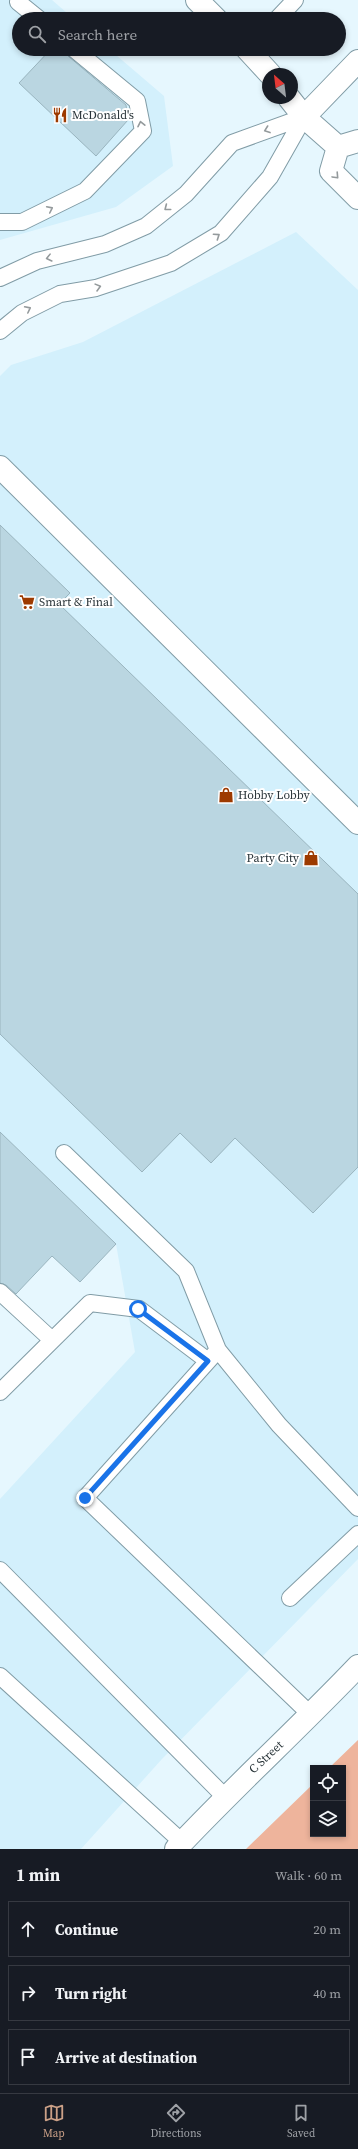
<!DOCTYPE html>
<html lang="en">
<head>
<meta charset="utf-8">
<style>
  :root { --surface:#171b24; --page:#242831; --text:#f1f3f6; --muted:#9ea1a6; --line:#363941; --accent:#cba087 }
  body { margin:0; font-family:"Source Serif 4",serif; background:var(--page); color:var(--text) }
  .controls { position:absolute; right:12px; bottom:12px; display:grid; overflow:hidden; border-radius:0px; box-shadow:0 2px 6px #0003 }
  .controls button { width:36px; height:36px; display:grid; place-items:center; padding:0; border:0; border-bottom:1px solid var(--line); background:var(--surface); color:var(--text); font:20px sans-serif }
  .compass { position:absolute; left:262px; top:68px; width:36px; height:36px; border-radius:50%; background:var(--surface); box-shadow:0 2px 6px #0003; rotate:332deg }
  .stop { position:absolute; width:12px; height:12px; margin:-9px; border:3px solid #1a73e8; border-radius:50%; background:#fff }
  .stop.end { background:#1a73e8; border-color:#fff; box-shadow:0 1px 4px #0008 }
  .list { margin:0; padding:0; list-style:none }
  h2 { display:flex; justify-content:space-between; align-items:center; height:52px; margin:0; padding:0 16px; font-size:17px }
  h2 small { font-size:13px; font-weight:400; color:var(--muted) }
  .list li { display:grid; grid-template-columns:26px 1fr auto; gap:12px; align-items:center; box-sizing:border-box; height:56px; margin:0 8px 8px; padding:0 8px; border:1px solid var(--line); border-radius:0px }
  .list b { display:block; font-size:15px; white-space:nowrap }
  .list em { font-size:13px; font-style:normal; color:var(--muted) }
  .icon { flex:none; width:22px; height:22px; fill:none; stroke:currentColor; stroke-width:2; stroke-linecap:round; stroke-linejoin:round }
  .map { position:relative; flex:none; width:358px; height:1849px; overflow:hidden }
  .search { position:absolute; background:var(--surface); box-shadow:0 2px 6px #0003; left:12px; right:12px; top:12px; height:44px; display:flex; align-items:center; gap:10px; box-sizing:border-box; padding:0 14px; border-radius:22px; color:var(--muted); font-size:15px }
  .sheet { height:244px; background:var(--surface) }
  nav { display:flex; justify-content:space-around; align-items:center; box-sizing:border-box; height:56px; border-top:1px solid var(--line); background:var(--surface); font-size:11px; color:var(--muted) }
  nav a { display:grid; justify-items:center; gap:2px }
  nav .on { color:var(--accent) }
  .map>svg:first-child { display:block }
</style>
</head>
<body>
<div class="map">
<svg width="358" height="1849" viewBox="0 0 358 1849">
  <rect width="100%" height="100%" fill="#e6f7fe"/>
  <path fill="#d3f0fc" d="M0,0H52L74,19H19V49H109L164,96L173,166L116,207L0,240Z
    M296,232L358,290V1559L162,1759L81,1849H0V1499L135,1352L116,1244L0,1132V376L11,365L83,342Z"/>
  <path fill="#eeb49c" d="M358,1740V1849H246L313,1784V1834H343V1768H329Z"/>
  <path fill="#bad6e1" stroke="#99b4be" d="M51,49H65L68,56L126,105L128,120L96,156L19,83Z
    M0,525L70,593L59,604L358,894V1167L313,1213L235,1138L211,1163L180,1133L142,1172L0,1034Z
    M0,1132L116,1244L80,1282L52,1256L16,1294L6,1285L0,1283Z"/>
  <g fill="none" stroke-linecap="round" stroke-linejoin="round">
    <defs>
      <path id="lane" d="M18,2L39,19
        M277,19L295,0
        M0,222H22L85,191L143,131L137,101L74,49
        M0,278L37,261L105,244L146,226L186,194L232,143L304,117
        M0,331L22,313L60,294L96,288L171,263L221,233L270,177L304,117
        M64,1153L186,1271L218,1350L279,1425L358,1508
        M0,1292L52,1340
        M218,1350L85,1498L311,1715
        M0,1392L90,1303L139,1309L208,1361
        M0,1570L225,1797
        M290,1598L358,1534
        M0,1676L182,1842"/>
      <path id="street" d="M0,467L358,823"/>
      <path id="secondary" d="M304,117L358,61
        M176,1849C235,1786 299,1728 358,1666"/>
      <path id="primary" d="M197,0L216,19
        M247,49L270,74
        M289,98L304,117L338,147
        M338,147L331,171L358,198
        M338,147L358,141"/>
    </defs>
    <use href="#lane" stroke="#819ca6" stroke-width="18"/>
    <use href="#street" stroke="#819ca6" stroke-width="24"/>
    <use href="#secondary" stroke="#819ca6" stroke-width="24"/>
    <use href="#primary" stroke="#819ca6" stroke-width="24"/>
    <use href="#lane" stroke="#fff" stroke-width="16"/>
    <use href="#street" stroke="#fff" stroke-width="22"/>
    <use href="#secondary" stroke="#fff" stroke-width="22"/>
    <use href="#primary" stroke="#fff" stroke-width="22"/>
  </g>
  <defs><path id="oneway-chevron" d="M-2-3.5L2.5 0L-2 3.5" fill="none" stroke-width="1.6" stroke-linecap="round" stroke-linejoin="round"/></defs>
  <g stroke="#949a9c">
    <use href="#oneway-chevron" transform="translate(141 124) rotate(-102)"/>
    <use href="#oneway-chevron" transform="translate(267 130) rotate(160)"/>
    <use href="#oneway-chevron" transform="translate(336 176) rotate(47)"/>
    <use href="#oneway-chevron" transform="translate(167 208) rotate(142)"/>
    <use href="#oneway-chevron" transform="translate(50 209) rotate(-26)"/>
    <use href="#oneway-chevron" transform="translate(217 236) rotate(-34)"/>
    <use href="#oneway-chevron" transform="translate(49 258) rotate(166)"/>
    <use href="#oneway-chevron" transform="translate(98 287) rotate(-15)"/>
    <use href="#oneway-chevron" transform="translate(28 309) rotate(-27)"/>
  </g>
  <g fill="none" stroke-linecap="round" stroke-linejoin="round">
    <path stroke="#1a73e8" stroke-width="5" d="M85,1498L208,1361L138,1309"/>
  </g>
  <defs>
    <symbol id="restaurant-bare" viewBox="-9 -9 18 18"><path d="M-5-6h1v4h1v-4h1v4h1v-4h1v5L-1.5 .5V6h-2V.5L-5-1ZM5-6V6H3V1.5H1.5Q1.5-4 5-6Z" fill="#9d3a00" stroke="#fff" stroke-width="2.5" paint-order="stroke"/></symbol>
    <symbol id="supermarket-bare" viewBox="-9 -9 18 18"><path d="M-6-5.5h2.5l.6 2H6L4.5 2H-2.5L-4.4-4H-6ZM-1.5 3.2a1.3 1.3 0 1 0 .1 0ZM3 3.2a1.3 1.3 0 1 0 .1 0Z" fill="#9d3a00" stroke="#fff" stroke-width="2.5" paint-order="stroke"/></symbol>
    <symbol id="shop-bare" viewBox="-9 -9 18 18"><path d="M-5-2.5h2.3a2.7 3.5 0 0 1 5.4 0H5L5.5 6h-11ZM-1.5-2.5h3a1.5 2.3 0 0 0-3 0Z" fill="#9d3a00" stroke="#fff" stroke-width="2.5" paint-order="stroke"/></symbol>
  </defs>
  <g fill-rule="evenodd">
    <use href="#restaurant-bare" x="49" y="104" width="22" height="22"/>
    <use href="#supermarket-bare" x="16" y="591" width="22" height="22"/>
    <use href="#shop-bare" x="215" y="784" width="22" height="22"/>
    <use href="#shop-bare" x="300" y="847" width="22" height="22"/>
  </g>
  <g text-anchor="middle" dominant-baseline="central" stroke-width="4" stroke-linejoin="round" paint-order="stroke">
    <g font-size="12" fill="#293439" stroke="#fff" text-anchor="start">
      <text x="72" y="115">McDonald's</text>
      <text x="39" y="602">Smart &amp; Final</text>
      <text x="238" y="795">Hobby Lobby</text>
      <text x="299" y="858" text-anchor="end">Party City</text>
    </g>
    <g font-size="12" fill="#293439" stroke="#fff">
      <text transform="translate(266 1757) rotate(-43)">C Street</text>
    </g>
  </g>
</svg>
<div class="controls">
<button><svg class="icon" aria-label="locate" viewBox="0 0 24 24"><circle cx="12" cy="12" r="6"/><path d="M12 2v4M12 18v4M2 12h4M18 12h4"/></svg></button>
<button><svg class="icon" aria-label="layers" viewBox="0 0 24 24"><path d="M12 4l9 5-9 5-9-5zM3 14l9 5 9-5"/></svg></button>
</div>
<svg class="compass" viewBox="-18 -18 36 36"><path d="M0-13l5 13h-10z" fill="#e53935"/><path d="M0 13l5-13h-10z" fill="#9ea1a6"/></svg>
<div class="stop" style="left:138px;top:1309px"></div>
<div class="stop end" style="left:85px;top:1498px"></div>
<div class="search"><svg class="icon" aria-label="search" viewBox="0 0 24 24"><circle cx="10" cy="10" r="6"/><path d="M15 15l6 6"/></svg>Search here</div>
</div>
<section class="sheet">
<h2>1 min<small>Walk · 60 m</small></h2>
<ul class="list">
<li><svg class="icon" aria-label="ahead" viewBox="0 0 24 24"><path d="M12 20V5M6 11l6-6 6 6"/></svg><div><b>Continue</b></div><em>20 m</em></li>
<li><svg class="icon" aria-label="right" viewBox="0 0 24 24"><path d="M7 20v-9h11M14 6l5 5-5 5"/></svg><div><b>Turn right</b></div><em>40 m</em></li>
<li><svg class="icon" aria-label="arrive" viewBox="0 0 24 24"><path d="M6 21V4h12l-3 4 3 4H6"/></svg><div><b>Arrive at destination</b></div></li>
</ul>
</section>
<nav>
<a class="on"><svg class="icon" aria-label="map" viewBox="0 0 24 24"><path d="M3 6l6-2 6 2 6-2v14l-6 2-6-2-6 2zM9 4v14M15 6v14"/></svg>Map</a>
<a><svg class="icon" aria-label="directions" viewBox="0 0 24 24"><path d="M12 3l9 9-9 9-9-9zM9 14v-3h6M13 9l2 2-2 2"/></svg>Directions</a>
<a><svg class="icon" aria-label="saved" viewBox="0 0 24 24"><path d="M7 4h10v16l-5-4-5 4z"/></svg>Saved</a>
</nav>
</body>
</html>
